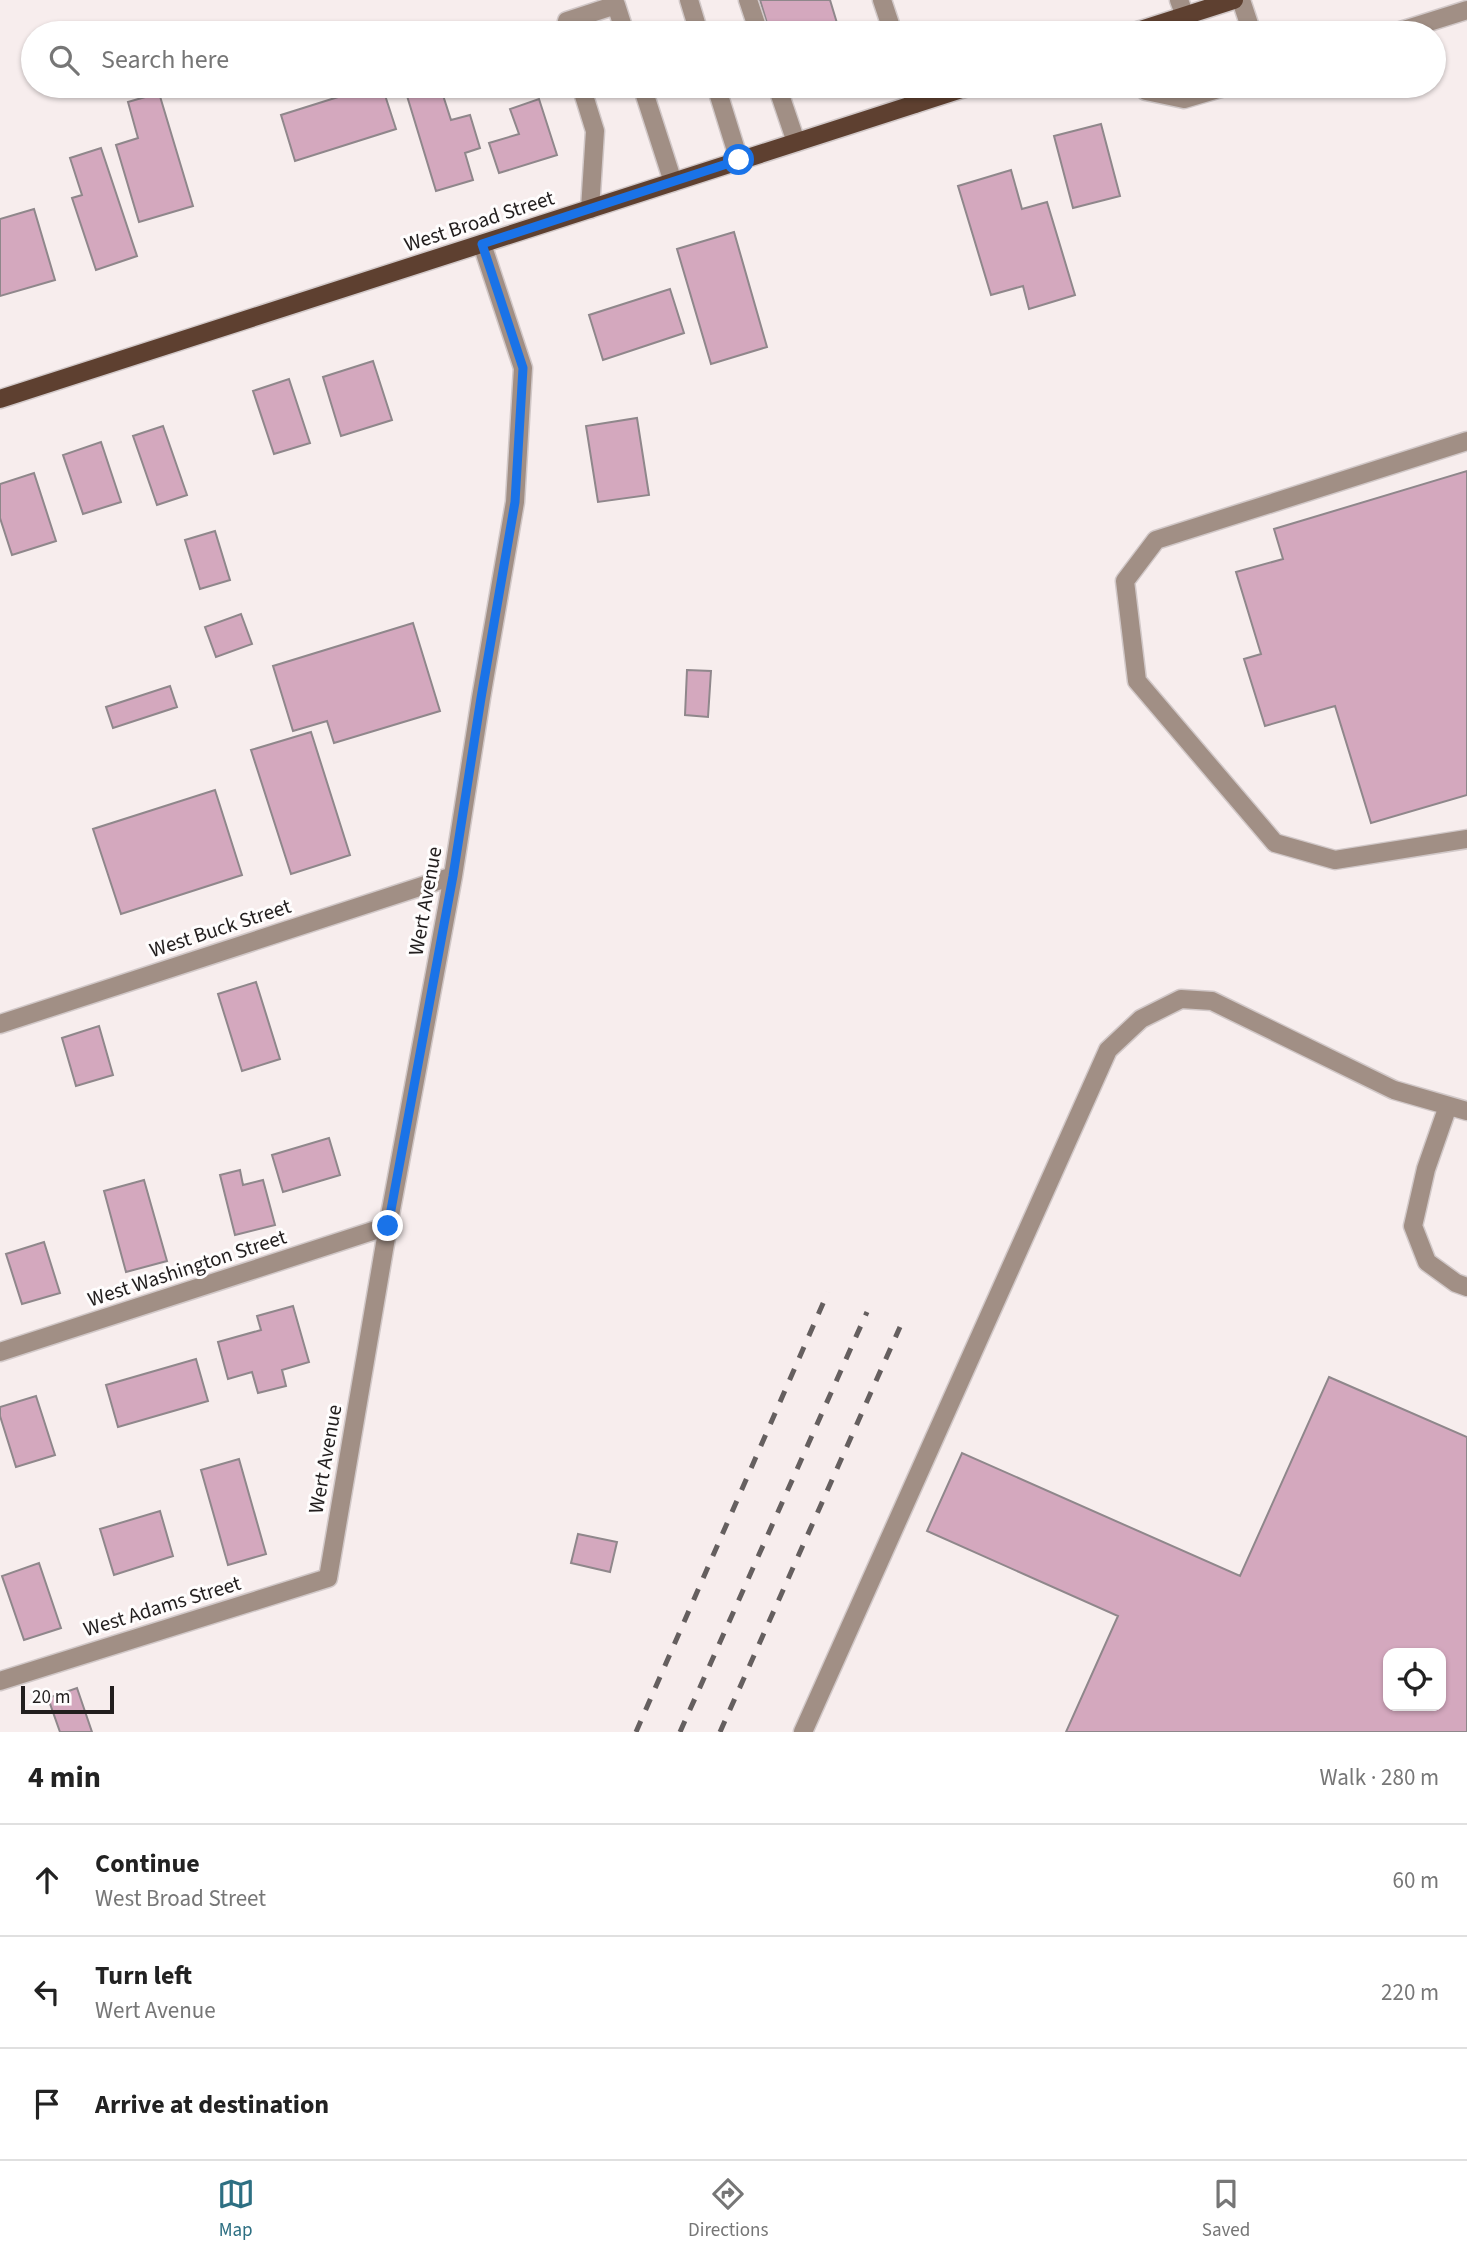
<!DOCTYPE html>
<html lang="en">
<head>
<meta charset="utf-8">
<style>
  :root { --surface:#fff; --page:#f6f6f6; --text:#222; --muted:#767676; --line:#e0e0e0; --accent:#2d6f82 }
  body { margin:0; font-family:"Source Sans 3",sans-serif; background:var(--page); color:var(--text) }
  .controls { position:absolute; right:21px; bottom:21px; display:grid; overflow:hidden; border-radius:14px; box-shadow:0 2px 5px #0004 }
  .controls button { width:63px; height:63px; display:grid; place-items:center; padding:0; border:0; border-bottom:2px solid var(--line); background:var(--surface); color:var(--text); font:35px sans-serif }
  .scale { position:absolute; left:21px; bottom:18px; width:93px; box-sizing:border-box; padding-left:7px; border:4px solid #221e1e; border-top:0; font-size:19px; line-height:24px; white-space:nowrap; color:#221e1e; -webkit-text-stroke:5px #fffdfd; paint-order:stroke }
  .stop { position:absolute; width:21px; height:21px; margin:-16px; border:5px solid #1a73e8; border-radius:50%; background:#fff }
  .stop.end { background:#1a73e8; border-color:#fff; box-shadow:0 2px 7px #0008 }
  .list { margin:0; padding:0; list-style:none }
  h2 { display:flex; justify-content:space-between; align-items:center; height:91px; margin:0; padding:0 28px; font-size:30px }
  h2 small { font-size:23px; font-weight:400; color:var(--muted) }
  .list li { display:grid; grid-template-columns:46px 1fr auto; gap:21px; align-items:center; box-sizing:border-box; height:112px; padding:0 28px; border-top:2px solid var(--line) }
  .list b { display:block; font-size:26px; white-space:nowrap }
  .list p { margin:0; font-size:23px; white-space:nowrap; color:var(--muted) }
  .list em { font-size:23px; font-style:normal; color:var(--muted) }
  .icon { flex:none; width:38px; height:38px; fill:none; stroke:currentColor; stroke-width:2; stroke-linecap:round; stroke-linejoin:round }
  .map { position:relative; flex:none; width:1467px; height:1732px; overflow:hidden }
  .search { position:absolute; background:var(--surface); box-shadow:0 2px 5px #0004; left:21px; right:21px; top:21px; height:77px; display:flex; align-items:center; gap:18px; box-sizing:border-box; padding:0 24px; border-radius:38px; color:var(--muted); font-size:26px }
  .sheet { height:427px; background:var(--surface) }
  nav { display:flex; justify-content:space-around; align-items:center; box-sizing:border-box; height:98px; border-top:2px solid var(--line); background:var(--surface); font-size:19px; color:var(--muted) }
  nav a { display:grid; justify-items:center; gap:4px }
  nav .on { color:var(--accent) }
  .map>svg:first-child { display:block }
</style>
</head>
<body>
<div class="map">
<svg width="1467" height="1732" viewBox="0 0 1467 1732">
  <rect width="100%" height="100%" fill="#f7eded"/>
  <path fill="#d4a8be" stroke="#8f878b" stroke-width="2" fill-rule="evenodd" d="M760,0H830L840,33H770Z
    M373,86H382L396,129L295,161L281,115Z
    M404,86H440L451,120L470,115L480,148L465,153L473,180L436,191Z
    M159,93L193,206L139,222L116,145L138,138L128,102Z
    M539,99L557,155L499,173L489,143L519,134L510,109Z
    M1101,124L1120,196L1073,208L1054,136Z
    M101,148L137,256L96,270L72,198L82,195L70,158Z
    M1011,170L1022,209L1047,202L1075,295L1029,309L1023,286L991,295L958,186Z
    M34,209L55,280L0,296V219Z
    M734,232L767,347L711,364L677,249Z
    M670,289L684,333L603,360L589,315Z
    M373,361L392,420L341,436L323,377Z
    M289,379L310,443L274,454L253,391Z
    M637,418L649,495L598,502L586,426Z
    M163,426L187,495L157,505L133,436Z
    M101,442L121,502L83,514L63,455Z
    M1467,471V795L1371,823L1335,706L1265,726L1244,659L1261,654L1236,572L1283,559L1274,529Z
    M34,473L56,541L12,555L0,518V484Z
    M215,531L230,580L200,589L185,540Z
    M241,614L252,644L216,657L205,627Z
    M413,623L440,711L334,743L327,721L293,731L273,666Z
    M687,670L711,671L708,717L685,715Z
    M170,686L177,707L113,728L106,707Z
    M311,732L350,855L291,874L251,750Z
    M215,790L242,875L121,914L93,829Z
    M256,982L280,1059L242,1071L218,994Z
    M99,1026L113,1075L76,1086L62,1038Z
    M329,1138L340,1175L283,1192L272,1155Z
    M240,1170L243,1185L263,1180L275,1225L235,1235L220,1175Z
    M144,1180L167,1261L126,1272L104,1191Z
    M44,1242L60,1293L22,1304L6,1254Z
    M293,1306L309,1362L282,1370L286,1386L258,1393L252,1372L228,1379L218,1342L261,1330L257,1316Z
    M196,1359L208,1401L118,1427L106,1385Z
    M1329,1377L1467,1437V1732H1066L1118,1616L927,1531L962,1453L1240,1576ZM1388,1653H1441V1706H1388Z
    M36,1396L55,1455L16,1467L0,1416V1407Z
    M239,1459L266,1554L228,1565L201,1470Z
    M160,1511L173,1556L114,1575L100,1529Z
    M578,1534L617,1542L610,1572L571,1563Z
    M39,1563L61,1628L24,1640L2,1576Z
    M77,1688L92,1732H60L48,1698Z"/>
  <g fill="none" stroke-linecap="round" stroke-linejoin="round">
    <defs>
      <path id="minor" d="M689,0L699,33
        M748,0L759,33
        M882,0L893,33
        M1179,0L1185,16
        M1241,0L1252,33
        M565,33L567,21L616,5L625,33
        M1394,33L1467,10
        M581,86L595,131L590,209
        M642,86L673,182
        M716,86L739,160
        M777,86L796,142
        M910,86L915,104
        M1144,86L1146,91L1184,99L1228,86
        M1467,441L1156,540L1125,581L1137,681L1275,843L1335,860L1467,839
        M0,1024L453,876
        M1448,1106L1426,1169L1413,1226L1427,1262L1456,1283L1467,1287
        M0,1352L388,1226
        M0,1681L328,1578L388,1226L453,876L481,698L515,502L523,368L482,244
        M803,1732L1108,1050L1141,1019L1181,999L1212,1001L1394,1090L1467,1111"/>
      <path id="major" d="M1131,33L1234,0
        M0,399L971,86"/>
    </defs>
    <use href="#minor" stroke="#d1c8c8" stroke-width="21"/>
    <use href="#major" stroke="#d1c8c8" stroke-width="21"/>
    <use href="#minor" stroke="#a18f85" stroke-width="18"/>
    <use href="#major" stroke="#5e4030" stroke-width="18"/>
    <path stroke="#655f5f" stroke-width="5" stroke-dasharray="12 12" stroke-linecap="butt" d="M636,1732L828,1292
      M680,1732L867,1312
      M720,1732L900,1327"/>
  </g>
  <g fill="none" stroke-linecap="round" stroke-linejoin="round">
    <path stroke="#1a73e8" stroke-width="9" d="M388,1226L453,876L481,698L515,502L523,368L482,244L739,160"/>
  </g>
  <g text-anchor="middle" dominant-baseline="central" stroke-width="6" stroke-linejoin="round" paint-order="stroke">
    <g font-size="21" fill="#221e1e" stroke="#fffdfd">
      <text transform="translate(479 221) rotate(-18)">West Broad Street</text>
      <text transform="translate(425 901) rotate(-80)">Wert Avenue</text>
      <text transform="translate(220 928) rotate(-18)">West Buck Street</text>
      <text transform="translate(187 1268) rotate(-18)">West Washington Street</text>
      <text transform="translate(325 1459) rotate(-80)">Wert Avenue</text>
      <text transform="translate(162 1606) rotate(-17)">West Adams Street</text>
    </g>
  </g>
</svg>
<div class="controls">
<button><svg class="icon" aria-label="locate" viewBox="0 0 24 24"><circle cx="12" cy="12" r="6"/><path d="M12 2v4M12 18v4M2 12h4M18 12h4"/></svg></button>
</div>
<div class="scale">20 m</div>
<div class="stop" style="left:739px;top:160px"></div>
<div class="stop end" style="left:388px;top:1226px"></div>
<div class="search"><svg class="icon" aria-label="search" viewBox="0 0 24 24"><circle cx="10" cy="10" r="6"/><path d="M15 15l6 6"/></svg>Search here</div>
</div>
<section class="sheet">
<h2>4 min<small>Walk · 280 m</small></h2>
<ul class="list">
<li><svg class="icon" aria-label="ahead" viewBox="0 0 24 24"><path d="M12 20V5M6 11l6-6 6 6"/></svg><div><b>Continue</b><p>West Broad Street</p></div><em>60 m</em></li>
<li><svg class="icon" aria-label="left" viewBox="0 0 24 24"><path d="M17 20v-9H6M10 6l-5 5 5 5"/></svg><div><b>Turn left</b><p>Wert Avenue</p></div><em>220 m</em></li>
<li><svg class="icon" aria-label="arrive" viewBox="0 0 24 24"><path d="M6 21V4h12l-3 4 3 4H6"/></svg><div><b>Arrive at destination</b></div></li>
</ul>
</section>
<nav>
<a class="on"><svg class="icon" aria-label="map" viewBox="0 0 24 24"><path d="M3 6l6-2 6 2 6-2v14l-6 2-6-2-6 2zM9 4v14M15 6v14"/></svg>Map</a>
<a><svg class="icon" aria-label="directions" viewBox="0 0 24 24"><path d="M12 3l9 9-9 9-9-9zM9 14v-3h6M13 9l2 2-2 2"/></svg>Directions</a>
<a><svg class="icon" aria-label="saved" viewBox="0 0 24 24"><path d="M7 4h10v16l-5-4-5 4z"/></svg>Saved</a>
</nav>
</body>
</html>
